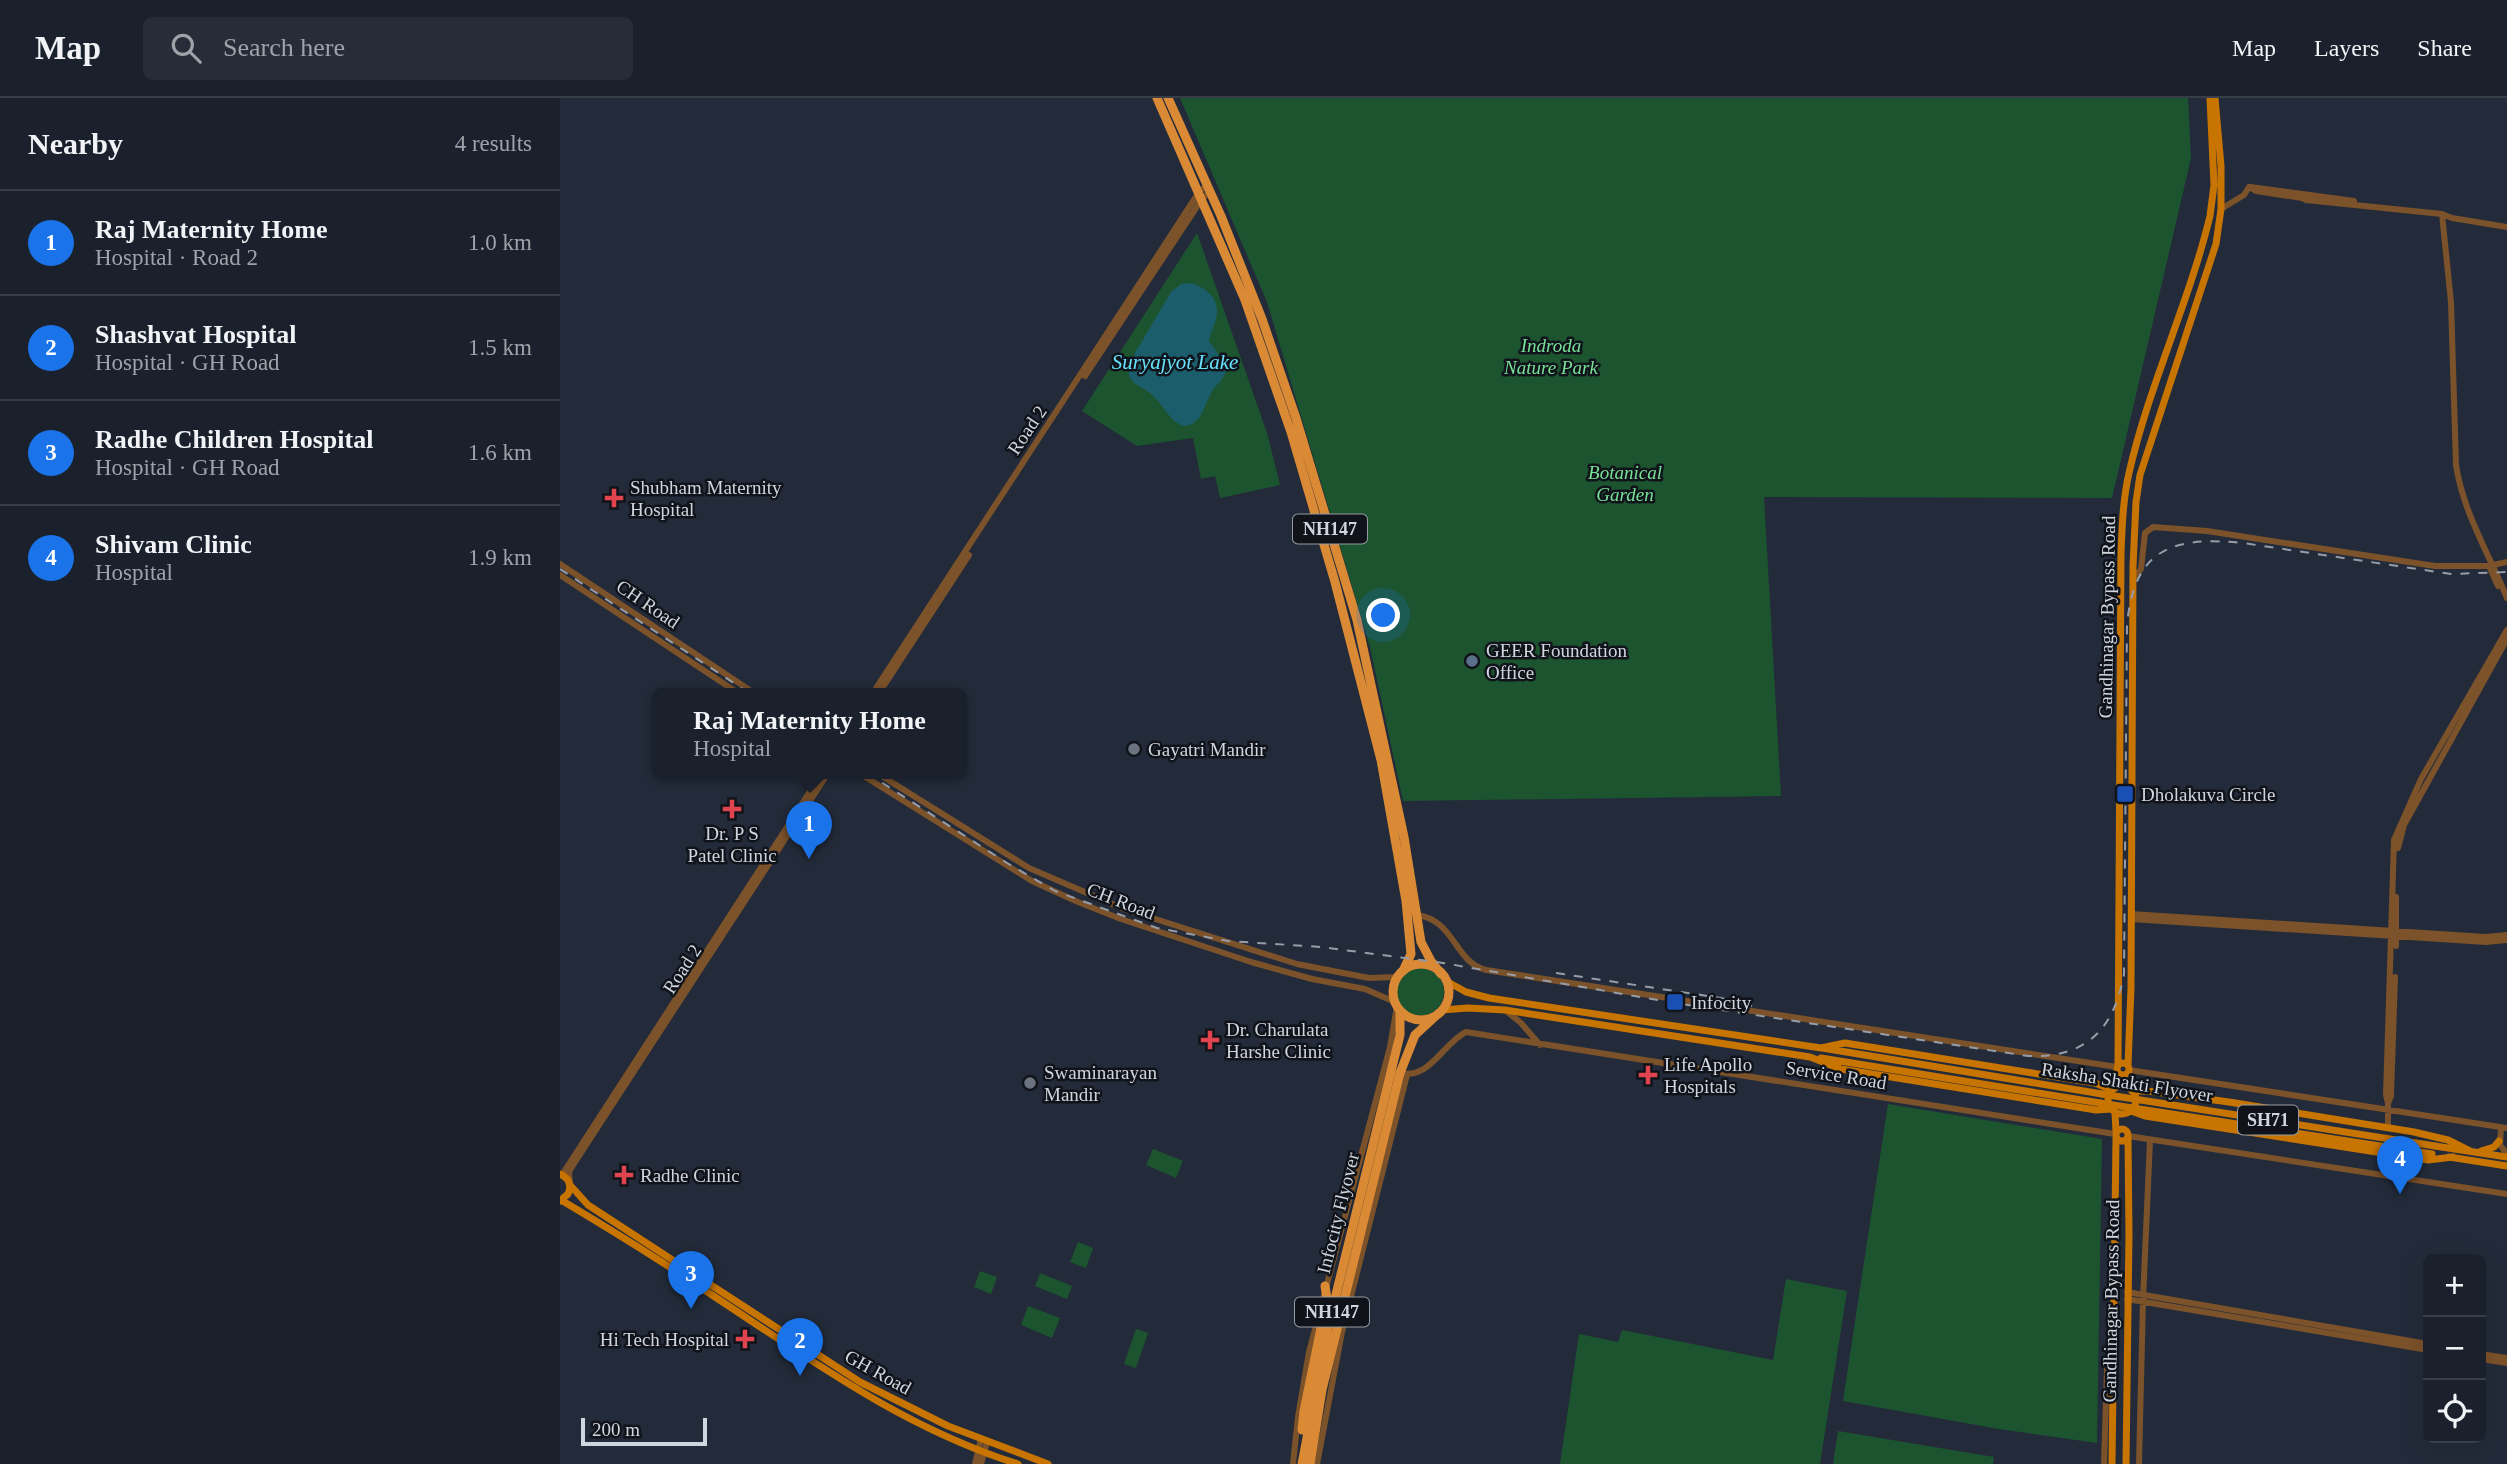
<!DOCTYPE html>
<html lang="en">
<head>
<meta charset="utf-8">
<style>
  :root { --surface:#1a202c; --page:#272d38; --text:#f1f3f6; --muted:#9fa3a9; --line:#383e48; --accent:#1a73e8 }
  body { margin:0; font-family:Georgia,serif; background:var(--page); color:var(--text) }
  .controls { position:absolute; right:21px; bottom:21px; display:grid; overflow:hidden; border-radius:10px; box-shadow:0 7px 28px #0002 }
  .controls button { width:63px; height:63px; display:grid; place-items:center; padding:0; border:0; border-bottom:2px solid var(--line); background:var(--surface); color:var(--text); font:35px sans-serif }
  .scale { position:absolute; left:21px; bottom:18px; width:126px; box-sizing:border-box; padding-left:7px; border:4px solid #d0d6df; border-top:0; font-size:19px; line-height:24px; white-space:nowrap; color:#d0d6df; -webkit-text-stroke:5px #10141a; paint-order:stroke }
  .you { position:absolute; left:824px; top:518px; width:24px; height:24px; margin:-18px; border:5px solid #fff; border-radius:50%; background:#1a73e8; box-shadow:0 0 0 10px #1a73e833 }
  .badge { display:grid; place-items:center; width:46px; height:46px; border-radius:50%; background:var(--accent); color:#fff; font-size:23px; font-weight:700 }
  .pin { position:absolute; translate:-50% -58px; filter:drop-shadow(0 2px 4px #0008) }
  .pin::after { content:''; position:absolute; top:37px; width:24px; height:21px; background:inherit; clip-path:polygon(0 0,100% 0,50% 100%) }
  .popup { position:absolute; left:92px; top:590px; width:315px; height:91px; box-sizing:border-box; display:grid; place-content:center; border-radius:10px; background:var(--surface); filter:drop-shadow(0 2px 5px #0005); font-size:23px; white-space:nowrap; color:var(--muted) }
  .popup b { font-size:26px; color:var(--text) }
  .popup::after { content:''; position:absolute; left:50%; top:100%; margin-left:-14px; border:14px solid transparent; border-top-color:var(--surface) }
  .list { margin:0; padding:0; list-style:none }
  h2 { display:flex; justify-content:space-between; align-items:center; height:91px; margin:0; padding:0 28px; font-size:30px }
  h2 small { font-size:23px; font-weight:400; color:var(--muted) }
  .list li { display:grid; grid-template-columns:46px 1fr auto; gap:21px; align-items:center; box-sizing:border-box; height:105px; padding:0 28px; border-top:2px solid var(--line) }
  .list b { display:block; font-size:26px; white-space:nowrap }
  .list p { margin:0; font-size:23px; white-space:nowrap; color:var(--muted) }
  .list em { font-size:23px; font-style:normal; color:var(--muted) }
  .icon { flex:none; width:38px; height:38px; fill:none; stroke:currentColor; stroke-width:2; stroke-linecap:round; stroke-linejoin:round }
  .map { position:relative; flex:none; width:1947px; height:1366px; overflow:hidden }
  header { display:flex; align-items:center; gap:42px; box-sizing:border-box; height:98px; padding:0 35px; background:var(--surface); border-bottom:2px solid var(--line) }
  header strong { font-size:33px }
  nav { display:flex; gap:38px; margin-inline-start:auto; font-size:24px }
  .search { width:490px; height:63px; background:var(--page); display:flex; align-items:center; gap:18px; box-sizing:border-box; padding:0 24px; border-radius:10px; color:var(--muted); font-size:26px }
  main { display:flex }
  aside { flex:1; background:var(--surface) }
  .map>svg:first-child { display:block }
</style>
</head>
<body>
<header>
<strong>Map</strong>
<div class="search"><svg class="icon" aria-label="search" viewBox="0 0 24 24"><circle cx="10" cy="10" r="6"/><path d="M15 15l6 6"/></svg>Search here</div>
<nav><a>Map</a><a>Layers</a><a>Share</a></nav>
</header>
<main>
<aside>
<h2>Nearby<small>4 results</small></h2>
<ul class="list">
<li><span class="badge">1</span><div><b>Raj Maternity Home</b><p>Hospital · Road 2</p></div><em>1.0 km</em></li>
<li><span class="badge">2</span><div><b>Shashvat Hospital</b><p>Hospital · GH Road</p></div><em>1.5 km</em></li>
<li><span class="badge">3</span><div><b>Radhe Children Hospital</b><p>Hospital · GH Road</p></div><em>1.6 km</em></li>
<li><span class="badge">4</span><div><b>Shivam Clinic</b><p>Hospital</p></div><em>1.9 km</em></li>
</ul>
</aside>
<div class="map">
<svg width="1947" height="1366" viewBox="0 0 1947 1366">
  <rect width="100%" height="100%" fill="#232b3a"/>
  <path fill="#1d5430" d="M620,0H1628L1631,60L1552,400L1204,399L1221,698L843,703L810,549L707,204Z
    M637,135L707,335L720,387L660,400L655,378L641,381L633,340L577,348L522,313Z
    M836 894a24 24 0 1 1 48 0a24 24 0 1 1-48 0Z
    M1328,1006L1542,1041L1537,1345L1439,1331L1283,1303Z
    M593,1051L623,1063L616,1080L586,1067Z
    M518,1144L533,1150L526,1170L510,1164Z
    M420,1173L437,1179L431,1196L414,1189Z
    M480,1175L512,1188L507,1201L475,1188Z
    M1226,1181L1287,1193L1260,1366H1000L1019,1236L1058,1244L1062,1232L1213,1262Z
    M468,1208L500,1220L492,1240L461,1227Z
    M576,1231L588,1235L576,1270L564,1266Z
    M1278,1333L1434,1359L1433,1366H1273Z"/>
  <path fill="#1c5d6c" d="M630,185C647,189 661,202 656,221C654,229 650,235 649,243L667,269C665,282 655,286 650,297C643,311 641,327 623,328C608,322 603,305 590,295C584,290 571,286 569,277C568,269 572,262 575,255L611,194L621,186Z"/>
  <g fill="none" stroke-linecap="round" stroke-linejoin="round">
    <path stroke="#7b522a" stroke-width="6" d="M1689,89L1696,93L1742,100L1746,102L1882,116L1892,120L1947,129
      M1690,89L1794,103
      M1661,111L1684,97L1689,89
      M1882,116L1891,204L1896,367C1903,414 1929,456 1947,500
      M525,278L642,101L649,94
      M0,466L194,595
      M1929,468L1938,488
      M0,477L178,595
      M1573,481L1581,471L1585,435L1593,429L1647,433L1875,468H1929L1947,464
      M313,595L639,94L646,88
      M319,595L409,457
      M299,675L472,783L518,804L561,821L691,864L752,881L805,891L835,904
      M317,675L469,770L564,811L737,866L809,880L837,879
      M1838,750L1844,727L1947,541
      M1571,816L1926,839L1947,837
      M857,817C895,822 894,864 926,872L1557,969
      M1571,821L1926,844L1947,842
      M1836,848V799
      M945,912L961,925L980,947
      M1569,972L1947,1030
      M840,975C870,982 883,945 906,934L1555,1036
      M1828,1005L1831,998L1835,879
      M1828,1029V1005L1826,997L1834,742L1861,681L1947,532
      M1941,1029L1940,1047L1947,1056
      M1568,1038L1947,1096
      M2,1077L262,675
      M10,1085L9,1074L13,1067L268,675
      M1567,1194L1868,1246
      M1567,1201L1868,1252
      M1921,1256L1947,1260
      M1921,1261L1947,1265
      M415,1366L421,1341
      M421,1366L427,1344
      M733,1366L738,1319L749,1254L830,949L837,908
      M757,1366L782,1234L847,977
      M1544,1366L1547,1271L1551,1246
      M1579,1366L1583,1202L1590,1042"/>
    <path stroke="#c87400" stroke-width="7" d="M886,883L906,894L929,900L1261,950L1285,945L1535,985L1552,992
      M882,912L908,910L945,912L1250,959L1281,971L1536,1012L1551,1011
      M1262,950L1542,996
      M1261,960L1540,1005
      M1557 971a6 6 0 1 1 12 0a6 6 0 1 1-12 0Z
      M1558,967L1561,455C1562,429 1563,401 1569,375C1589,287 1629,205 1650,118L1654,87L1650,0
      M1568,967L1571,890L1573,468L1576,404L1580,377L1656,146L1661,111V68L1655,0
      M1548 1002a14 14 0 1 1 28 0a14 14 0 1 1-28 0Z
      M1572,993H1588L1669,1004L1854,1034L1888,1042L1910,1053
      M1571,1013L1585,1018L1868,1062L1893,1059
      M1555,1014L1556,1034
      M1556 1037a6 6 0 1 1 12 0a6 6 0 1 1-12 0Z
      M1875,1048L1947,1059
      M1921,1053L1934,1049L1939,1043
      M1889,1059L1947,1068
      M0,1076C9,1080 12,1087 8,1096L0,1103
      M10,1087L28,1107L300,1284L388,1328L488,1366
      M1,1102C53,1133 105,1165 155,1199C254,1264 344,1330 458,1366
      M1552,1366L1556,1040
      M1566,1366L1569,1136L1568,1040"/>
    <path stroke="#da8934" stroke-width="9" d="M597,0L685,202L731,334L775,484L821,662L846,803L851,856L843,873
      M608,0L661,118L702,221L736,320L797,522L844,739L861,844L871,863L881,876
      M833 894a28 28 0 1 1 56 0a28 28 0 1 1-56 0Z
      M742,1332L744,1313L767,1201L765,1188
      M742,1366L768,1229L840,937V913
      M750,1366L762,1292L840,975L855,937L879,915"/>
    <path stroke="#969da8" stroke-width="2" stroke-dasharray="9 9" stroke-linecap="butt" d="M0,471L189,595
      M307,675L447,765L495,793L597,830L668,843L761,849L883,865L1115,905L1468,958C1527,960 1554,931 1564,876L1567,527C1574,450 1613,438 1683,445L1891,476L1947,474
      M996,875L1161,900L1192,908"/>
    <path stroke="#c87400" stroke-width="7" d="M1542,996L1875,1048
      M1540,1005L1872,1056"/>
  </g>
  <g fill="#e0444e" stroke="#10141a" stroke-width="2.5">
    <path d="M50.5 389.5h7v7h7v7h-7v7h-7v-7h-7v-7h7z"/>
    <path d="M168.5 700.5h7v7h7v7h-7v7h-7v-7h-7v-7h7z"/>
    <path d="M646.5 931.5h7v7h7v7h-7v7h-7v-7h-7v-7h7z"/>
    <path d="M1084.5 966.5h7v7h7v7h-7v7h-7v-7h-7v-7h7z"/>
    <path d="M60.5 1066.5h7v7h7v7h-7v7h-7v-7h-7v-7h7z"/>
    <path d="M181.5 1230.5h7v7h7v7h-7v7h-7v-7h-7v-7h7z"/>
  </g>
  <circle fill="#5c6f8a" stroke="#10141a" stroke-width="2.5" cx="912" cy="563" r="7"/>
  <g fill="#6b7280" stroke="#10141a" stroke-width="2.5">
    <circle cx="574" cy="651" r="7"/>
    <circle cx="470" cy="985" r="7"/>
  </g>
  <g fill="#1a4fb4" stroke="#10141a" stroke-width="2.5">
    <rect x="1556" y="687" width="18" height="18" rx="3.5"/>
    <rect x="1106" y="895" width="18" height="18" rx="3.5"/>
  </g>
  <g text-anchor="middle" dominant-baseline="central" stroke-width="5" stroke-linejoin="round" paint-order="stroke">
    <g fill="#10141a" stroke="#969ca4" stroke-width="2">
      <rect x="733" y="416.5" width="74" height="29" rx="5"/>
      <rect x="1678" y="1007.5" width="60" height="29" rx="5"/>
      <rect x="735" y="1199.5" width="74" height="29" rx="5"/>
    </g>
    <g font-size="18" font-weight="bold" fill="#d0d6df">
      <text x="770" y="431">NH147</text>
      <text x="1708" y="1022">SH71</text>
      <text x="772" y="1214">NH147</text>
    </g>
    <g font-size="19" font-style="italic" fill="#77e097" stroke="#10141a">
      <text x="991" y="247">Indroda<tspan x="991" dy="22">Nature Park</tspan></text>
      <text x="1065" y="374">Botanical<tspan x="1065" dy="22">Garden</tspan></text>
    </g>
    <g font-size="19" fill="#d0d6df" stroke="#10141a">
      <text transform="translate(467 332) rotate(-56)">Road 2</text>
      <text transform="translate(88 506) rotate(34)">CH Road</text>
      <text transform="translate(1547 519) rotate(-89)">Gandhinagar Bypass Road</text>
      <text transform="translate(561 803) rotate(21)">CH Road</text>
      <text transform="translate(122 871) rotate(-57)">Road 2</text>
      <text transform="translate(1276 977) rotate(9)">Service Road</text>
      <text transform="translate(1567 984) rotate(9)">Raksha Shakti Flyover</text>
      <text transform="translate(778 1115) rotate(-76)">Infocity Flyover</text>
      <text transform="translate(1551 1203) rotate(-89)">Gandhinagar Bypass Road</text>
      <text transform="translate(318 1274) rotate(29)">GH Road</text>
    </g>
    <g font-size="19" fill="#d0d6df" stroke="#10141a" text-anchor="start">
      <text x="70" y="389">Shubham Maternity<tspan x="70" dy="22">Hospital</tspan></text>
      <text x="926" y="552">GEER Foundation<tspan x="926" dy="22">Office</tspan></text>
      <text x="588" y="651">Gayatri Mandir</text>
      <text x="1581" y="696">Dholakuva Circle</text>
      <text x="172" y="735" text-anchor="middle">Dr. P S<tspan x="172" dy="22">Patel Clinic</tspan></text>
      <text x="1131" y="904">Infocity</text>
      <text x="666" y="931">Dr. Charulata<tspan x="666" dy="22">Harshe Clinic</tspan></text>
      <text x="1104" y="966">Life Apollo<tspan x="1104" dy="22">Hospitals</tspan></text>
      <text x="484" y="974">Swaminarayan<tspan x="484" dy="22">Mandir</tspan></text>
      <text x="80" y="1077">Radhe Clinic</text>
      <text x="169" y="1241" text-anchor="end">Hi Tech Hospital</text>
    </g>
    <g font-size="21" font-style="italic" fill="#68e0fd" stroke="#10141a">
      <text x="615" y="264">Suryajyot Lake</text>
    </g>
  </g>
</svg>
<div class="controls">
<button>+</button>
<button>−</button>
<button><svg class="icon" aria-label="locate" viewBox="0 0 24 24"><circle cx="12" cy="12" r="6"/><path d="M12 2v4M12 18v4M2 12h4M18 12h4"/></svg></button>
</div>
<div class="scale">200 m</div>
<div class="you"></div>
<div class="pin badge" style="left:249px;top:761px">1</div>
<div class="popup"><b>Raj Maternity Home</b>Hospital</div>
<div class="pin badge" style="left:240px;top:1278px">2</div>
<div class="pin badge" style="left:131px;top:1211px">3</div>
<div class="pin badge" style="left:1840px;top:1096px">4</div>
</div>
</main>
</body>
</html>
